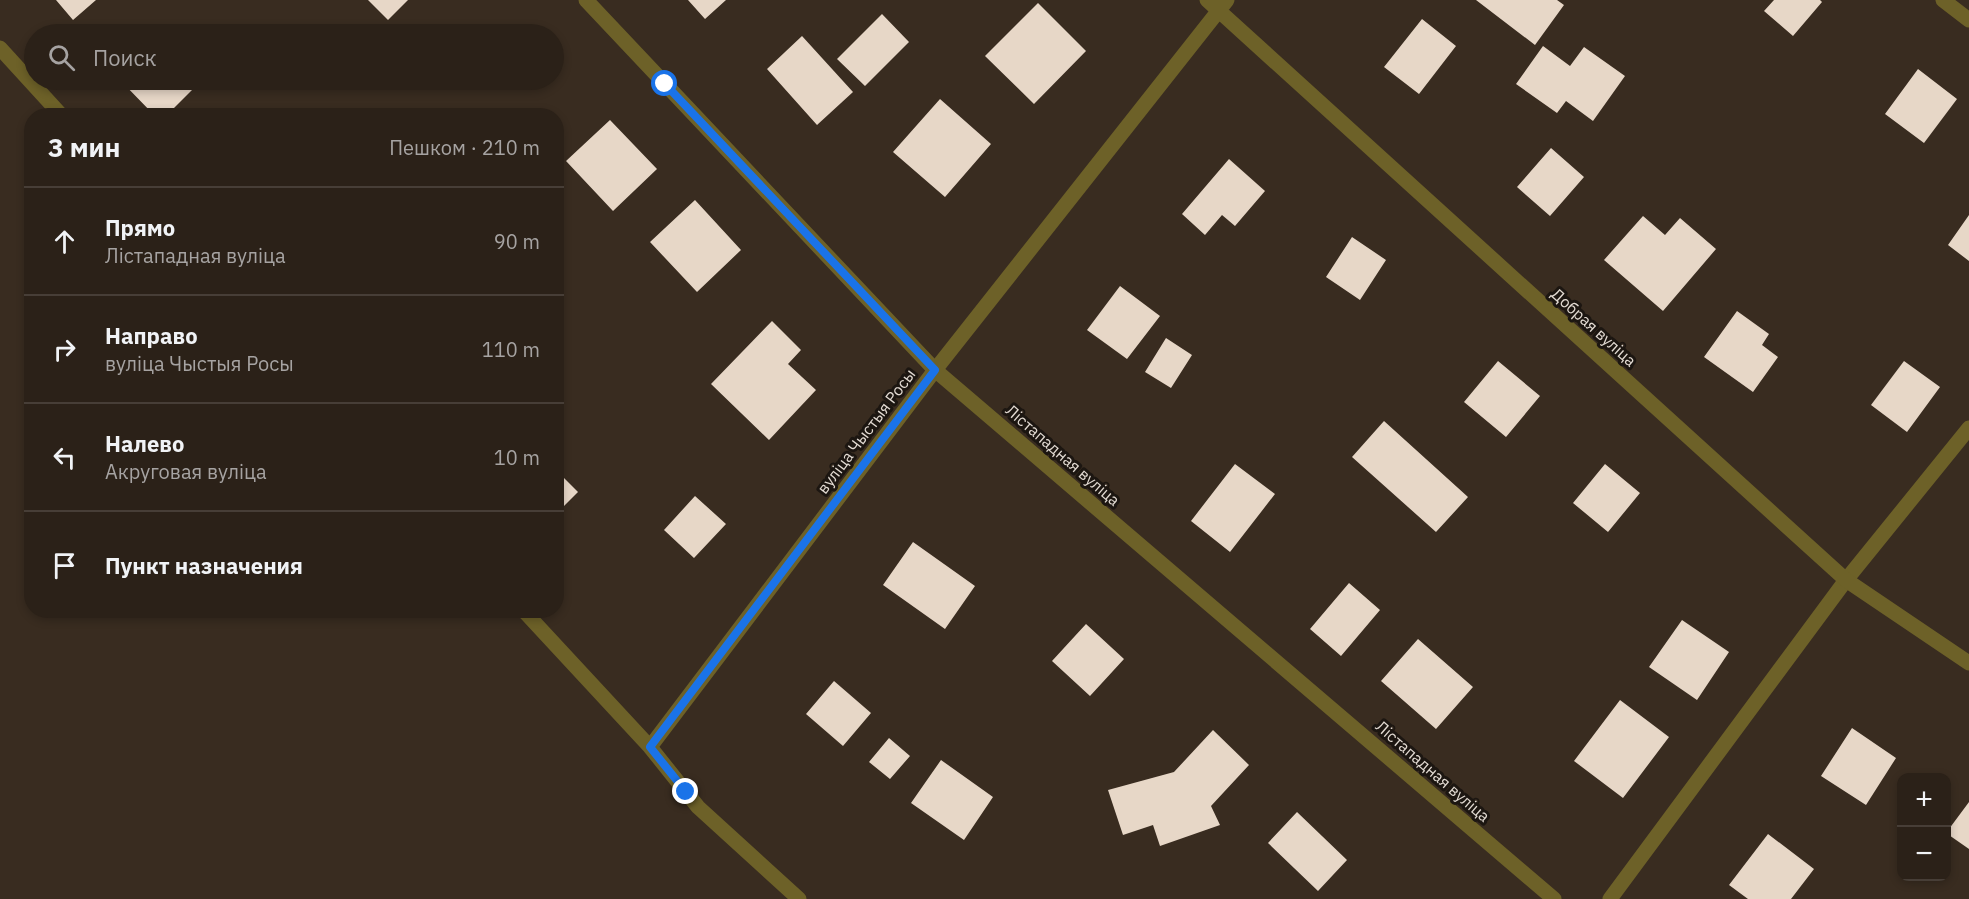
<!DOCTYPE html>
<html lang="ru">
<head>
<meta charset="utf-8">
<style>
  :root { --surface:#2b2118; --page:#372e25; --text:#f1f3f6; --muted:#a6a3a2; --line:#473e37 }
  body { margin:0; font-family:"IBM Plex Sans",sans-serif; background:var(--page); color:var(--text) }
  .controls { position:absolute; right:18px; bottom:18px; display:grid; overflow:hidden; border-radius:12px; box-shadow:0 3px 9px #0003 }
  .controls button { width:54px; height:54px; display:grid; place-items:center; padding:0; border:0; border-bottom:2px solid var(--line); background:var(--surface); color:var(--text); font:30px sans-serif }
  .stop { position:absolute; width:18px; height:18px; margin:-14px; border:4px solid #1a73e8; border-radius:50%; background:#fff }
  .stop.end { background:#1a73e8; border-color:#fff; box-shadow:0 2px 6px #0008 }
  .list { margin:0; padding:0; list-style:none }
  h2 { display:flex; justify-content:space-between; align-items:center; height:78px; margin:0; padding:0 24px; font-size:26px }
  h2 small { font-size:20px; font-weight:400; color:var(--muted) }
  .list li { display:grid; grid-template-columns:39px 1fr auto; gap:18px; align-items:center; box-sizing:border-box; height:108px; padding:0 24px; border-top:2px solid var(--line) }
  .list b { display:block; font-size:22px; white-space:nowrap }
  .list p { margin:0; font-size:20px; white-space:nowrap; color:var(--muted) }
  .list em { font-size:20px; font-style:normal; color:var(--muted) }
  .icon { flex:none; width:33px; height:33px; fill:none; stroke:currentColor; stroke-width:2; stroke-linecap:round; stroke-linejoin:round }
  .map { position:relative; flex:none; width:1969px; height:899px; overflow:hidden }
  .search { position:absolute; background:var(--surface); box-shadow:0 3px 9px #0003; left:24px; top:24px; width:540px; height:66px; display:flex; align-items:center; gap:15px; box-sizing:border-box; padding:0 21px; border-radius:33px; color:var(--muted); font-size:22px }
  .panel { position:absolute; background:var(--surface); box-shadow:0 3px 9px #0003; left:24px; top:108px; width:540px; height:510px; border-radius:24px }
  .map>svg:first-child { display:block }
</style>
</head>
<body>
<div class="map">
<svg width="1969" height="899" viewBox="0 0 1969 899">
  <rect width="100%" height="100%" fill="#392c20"/>
  <path fill="#e7d7c7" d="M56,0H96L73,20Z
    M368,0H408L388,20Z
    M688,0H726L705,19Z
    M1476,0H1557L1564,5L1535,45Z
    M1774,0H1820L1822,2L1793,36L1764,11Z
    M1038,3L1086,51L1034,104L985,56Z
    M882,14L909,42L865,86L837,59Z
    M1422,19L1456,46L1419,94L1384,67Z
    M802,36L853,92L817,125L767,69Z
    M1543,46L1570,66L1584,47L1625,76L1593,121L1566,101L1557,113L1516,84Z
    M1918,69L1957,99L1924,143L1885,114Z
    M120,80H196L199,83L166,116H155Z
    M940,99L991,144L945,197L893,152Z
    M610,120L657,169L613,211L566,161Z
    M1551,148L1584,177L1550,216L1517,187Z
    M1229,159L1265,191L1235,226L1222,215L1205,235L1182,214Z
    M695,200L741,250L697,292L650,242Z
    M1969,215V261L1948,245Z
    M1643,216L1665,235L1680,218L1716,249L1663,311L1604,260Z
    M1352,237L1386,260L1360,300L1326,277Z
    M1120,286L1160,316L1127,359L1087,330Z
    M1737,311L1769,334L1762,345L1778,357L1753,392L1704,357Z
    M772,321L801,350L788,364L816,390L769,440L711,384Z
    M1166,338L1192,355L1171,388L1145,372Z
    M1498,361L1540,396L1506,437L1464,402Z
    M1904,361L1940,387L1907,432L1871,405Z
    M1384,421L1468,497L1436,532L1352,457Z
    M1235,464L1275,494L1230,552L1191,521Z
    M1605,464L1640,493L1608,532L1573,503Z
    M556,470L578,492L556,514Z
    M695,496L726,524L694,558L664,530Z
    M913,542L975,586L945,629L883,585Z
    M1349,583L1380,610L1341,656L1310,629Z
    M1682,620L1729,652L1697,700L1649,667Z
    M1086,624L1124,659L1090,696L1052,661Z
    M1418,639L1473,687L1436,729L1381,681Z
    M834,681L871,713L843,746L806,714Z
    M1620,700L1669,737L1623,798L1574,761Z
    M1852,728L1896,758L1866,805L1821,776Z
    M1213,730L1249,765L1211,806L1220,825L1160,846L1153,825L1123,835L1108,790L1174,772Z
    M889,738L910,756L890,779L869,762Z
    M941,760L993,797L964,840L911,803Z
    M1969,802V849L1946,833Z
    M1297,812L1347,860L1318,891L1268,843Z
    M1768,834L1814,869L1791,899H1748L1729,885Z"/>
  <g fill="none" stroke-linecap="round" stroke-linejoin="round">
    <path stroke="#6d6128" stroke-width="15" d="M1610,899L1846,580L1969,428"/>
    <path stroke="#6d6128" stroke-width="15" d="M586,0L935,370L1554,899
      M1207,0L1846,580L1969,663
      M1943,0L1969,20
      M0,48L62,116
      M523,610L650,747L698,807L799,899
      M650,747L935,370L1227,0"/>
  </g>
  <g fill="none" stroke-linecap="round" stroke-linejoin="round">
    <path stroke="#1a73e8" stroke-width="8" d="M665,84L935,370L650,747L686,792"/>
  </g>
  <g text-anchor="middle" dominant-baseline="central" stroke-width="6" stroke-linejoin="round" paint-order="stroke">
    <g font-size="16" fill="#e3dbd3" stroke="#1c1611">
      <text transform="translate(1594 327) rotate(42)">Добрая вуліца</text>
      <text transform="translate(866 431) rotate(-53)">вуліца Чыстыя Росы</text>
      <text transform="translate(1063 455) rotate(41)">Лістападная вуліца</text>
      <text transform="translate(1433 771) rotate(41)">Лістападная вуліца</text>
    </g>
  </g>
</svg>
<div class="controls">
<button>+</button>
<button>−</button>
</div>
<div class="stop" style="left:665px;top:84px"></div>
<div class="stop end" style="left:686px;top:792px"></div>
<div class="search"><svg class="icon" aria-label="search" viewBox="0 0 24 24"><circle cx="10" cy="10" r="6"/><path d="M15 15l6 6"/></svg>Поиск</div>
<section class="panel">
<h2>3 мин<small>Пешком · 210 m</small></h2>
<ul class="list">
<li><svg class="icon" aria-label="ahead" viewBox="0 0 24 24"><path d="M12 20V5M6 11l6-6 6 6"/></svg><div><b>Прямо</b><p>Лістападная вуліца</p></div><em>90 m</em></li>
<li><svg class="icon" aria-label="right" viewBox="0 0 24 24"><path d="M7 20v-9h11M14 6l5 5-5 5"/></svg><div><b>Направо</b><p>вуліца Чыстыя Росы</p></div><em>110 m</em></li>
<li><svg class="icon" aria-label="left" viewBox="0 0 24 24"><path d="M17 20v-9H6M10 6l-5 5 5 5"/></svg><div><b>Налево</b><p>Акруговая вуліца</p></div><em>10 m</em></li>
<li><svg class="icon" aria-label="arrive" viewBox="0 0 24 24"><path d="M6 21V4h12l-3 4 3 4H6"/></svg><div><b>Пункт назначения</b></div></li>
</ul>
</section>
</div>
</body>
</html>
